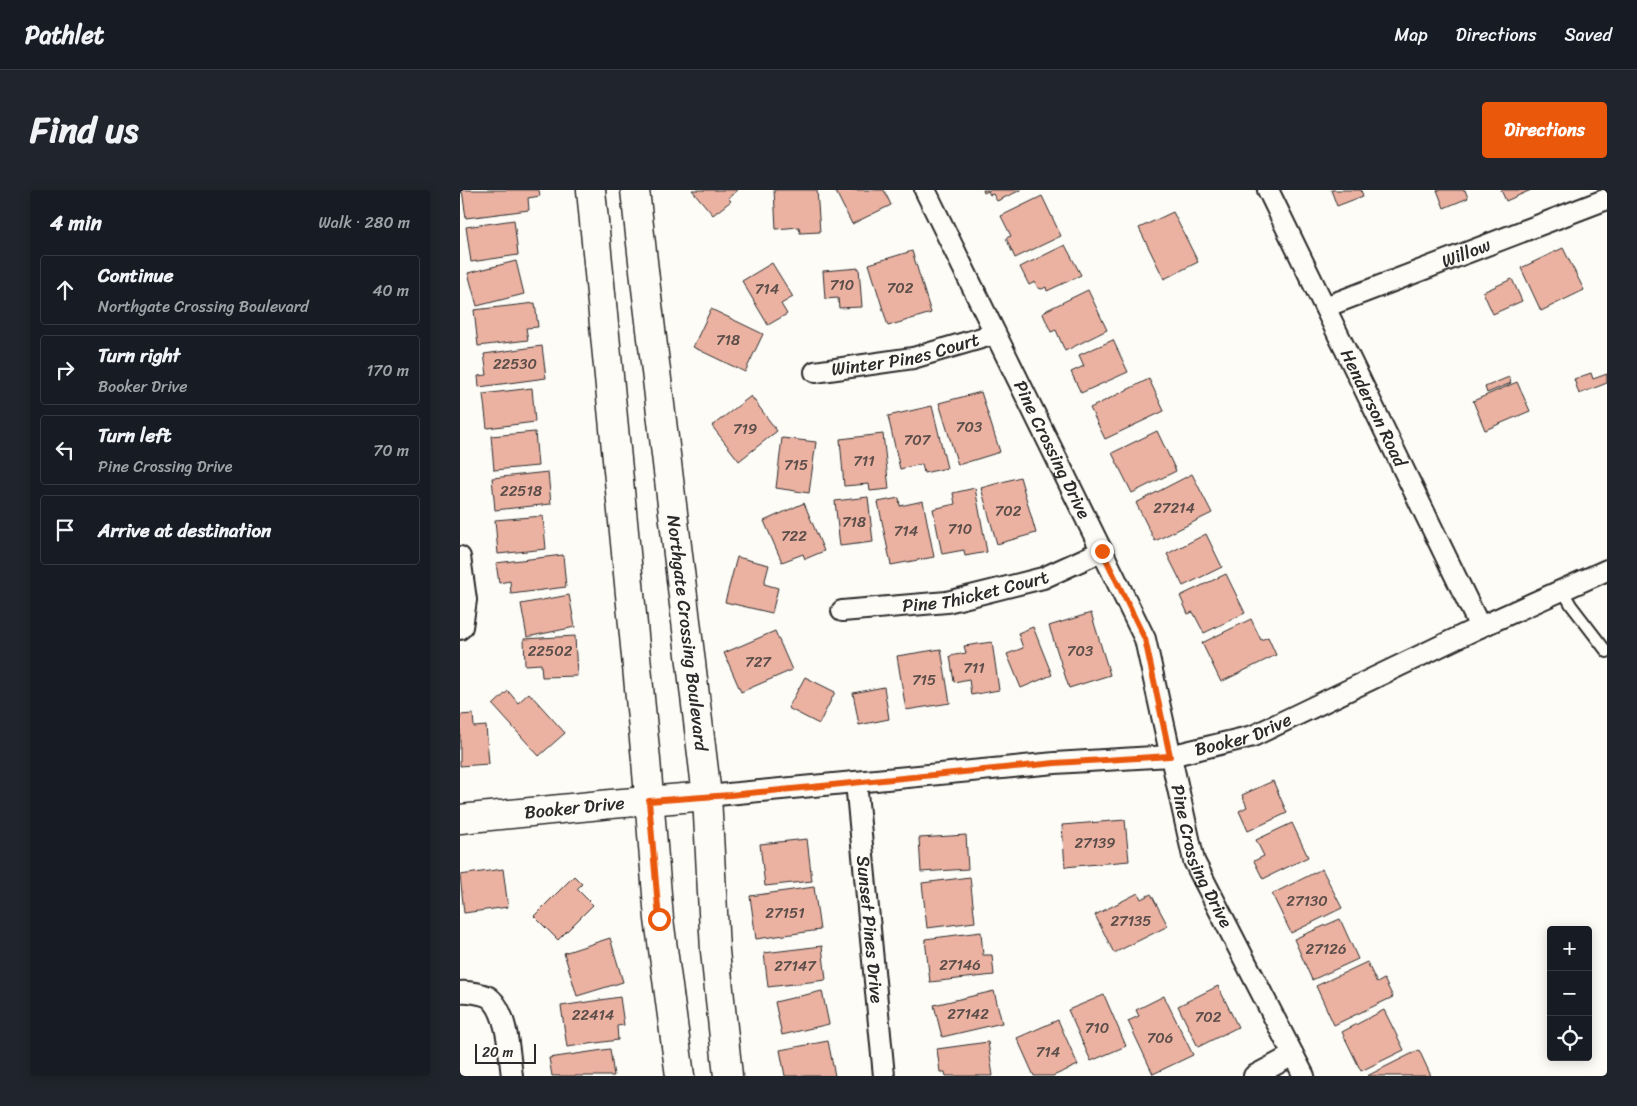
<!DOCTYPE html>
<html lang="en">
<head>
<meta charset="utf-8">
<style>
  :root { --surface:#171b24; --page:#20242c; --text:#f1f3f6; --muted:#9ea1a6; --line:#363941; --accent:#ea580c }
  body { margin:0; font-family:Sriracha,sans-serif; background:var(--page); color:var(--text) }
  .controls { position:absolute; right:15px; bottom:15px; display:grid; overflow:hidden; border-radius:5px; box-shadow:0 2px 12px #0003 }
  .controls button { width:45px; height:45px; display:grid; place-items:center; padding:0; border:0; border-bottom:1px solid var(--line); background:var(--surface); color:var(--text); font:25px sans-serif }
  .scale { position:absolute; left:15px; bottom:12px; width:61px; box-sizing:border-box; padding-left:5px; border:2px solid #2b2b2b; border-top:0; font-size:14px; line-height:18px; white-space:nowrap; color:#2b2b2b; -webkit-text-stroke:4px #fdfcf7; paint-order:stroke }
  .stop { position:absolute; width:15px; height:15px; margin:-11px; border:4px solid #ea580c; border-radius:50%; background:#fff }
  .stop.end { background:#ea580c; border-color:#fff; box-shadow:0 1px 5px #0008 }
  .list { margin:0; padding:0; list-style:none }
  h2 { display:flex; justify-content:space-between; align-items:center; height:65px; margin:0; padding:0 20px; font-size:21px }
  h2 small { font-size:16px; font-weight:400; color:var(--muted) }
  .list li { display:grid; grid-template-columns:32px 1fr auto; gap:15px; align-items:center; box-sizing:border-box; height:70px; margin:0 10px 10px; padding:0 10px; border:1px solid var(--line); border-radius:5px }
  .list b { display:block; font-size:19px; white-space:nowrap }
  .list p { margin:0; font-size:16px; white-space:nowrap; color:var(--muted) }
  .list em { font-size:16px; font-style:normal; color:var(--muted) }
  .icon { flex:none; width:28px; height:28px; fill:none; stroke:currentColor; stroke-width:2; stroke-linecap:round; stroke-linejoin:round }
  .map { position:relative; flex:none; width:1147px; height:886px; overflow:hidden; border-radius:5px }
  header { display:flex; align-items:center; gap:30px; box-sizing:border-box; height:70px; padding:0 25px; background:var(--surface); border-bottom:1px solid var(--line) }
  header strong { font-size:24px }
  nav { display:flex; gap:28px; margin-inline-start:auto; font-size:18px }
  .intro { display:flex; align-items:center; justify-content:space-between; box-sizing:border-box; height:120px; padding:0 30px }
  h1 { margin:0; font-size:35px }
  .button { padding:12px 22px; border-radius:5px; background:var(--accent); color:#fff; font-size:18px; font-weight:700 }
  main { display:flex; gap:30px; padding:0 30px }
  aside { flex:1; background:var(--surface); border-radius:5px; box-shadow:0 2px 12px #0003 }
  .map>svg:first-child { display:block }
</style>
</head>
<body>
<header>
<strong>Pathlet</strong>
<nav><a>Map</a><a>Directions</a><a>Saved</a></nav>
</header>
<div class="intro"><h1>Find us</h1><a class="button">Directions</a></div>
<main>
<aside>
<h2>4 min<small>Walk · 280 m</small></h2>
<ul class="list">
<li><svg class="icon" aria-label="ahead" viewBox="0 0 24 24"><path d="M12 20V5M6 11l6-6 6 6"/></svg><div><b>Continue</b><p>Northgate Crossing Boulevard</p></div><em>40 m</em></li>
<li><svg class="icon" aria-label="right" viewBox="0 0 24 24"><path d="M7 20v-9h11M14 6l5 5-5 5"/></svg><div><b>Turn right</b><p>Booker Drive</p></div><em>170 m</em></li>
<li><svg class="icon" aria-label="left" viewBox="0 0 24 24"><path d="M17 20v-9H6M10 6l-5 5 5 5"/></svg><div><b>Turn left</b><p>Pine Crossing Drive</p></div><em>70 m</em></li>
<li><svg class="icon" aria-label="arrive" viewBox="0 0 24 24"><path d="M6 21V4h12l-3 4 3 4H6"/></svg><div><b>Arrive at destination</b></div></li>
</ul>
</aside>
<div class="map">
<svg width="1147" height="886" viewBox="0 0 1147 886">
  <rect width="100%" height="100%" fill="#fdfcf7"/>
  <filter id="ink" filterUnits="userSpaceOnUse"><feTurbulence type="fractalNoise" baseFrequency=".02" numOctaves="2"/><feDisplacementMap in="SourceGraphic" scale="10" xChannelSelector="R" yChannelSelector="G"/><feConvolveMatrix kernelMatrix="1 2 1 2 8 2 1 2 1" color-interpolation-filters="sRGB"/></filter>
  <g filter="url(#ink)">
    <path fill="#ebb2a2" stroke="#2b2b2b" d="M2,0H79L80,6L68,8L69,20L6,28Z
      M232,0H278L268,8L271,11L253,25Z
      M314,0H357L360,42L340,43L339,37L316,39Z
      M375,0H424L431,15L392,34Z
      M523,0H561L537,11L533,4L530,5L528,1L524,3Z
      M871,0H901L903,6L877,16Z
      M977,0H1005L1008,8L984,18Z
      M1041,0H1071L1046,11Z
      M582,6L601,46L555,68L546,48L551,46L541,26Z
      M713,22L738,72L704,89L679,38Z
      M54,30L58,65L11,72L6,37Z
      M605,55L621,85L587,101L586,97L582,99L578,98L575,92L569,95L560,77Z
      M1103,58L1124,100L1081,121L1061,78Z
      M452,61L471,123L428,136L409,74Z
      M56,71L64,104L17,116L8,83Z
      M312,73L333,107L321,114L327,124L308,135L282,91Z
      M399,78L402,117L379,118L378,108L365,109L363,81Z
      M1052,89L1062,111L1033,124L1023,102Z
      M628,100L647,140L605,161L596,140L591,142L583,124L587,120Z
      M75,113L78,137L66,138L68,150L18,156L14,120Z
      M251,119L303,144L285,182L233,157Z
      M653,150L668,182L621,203L611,182L624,176L619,165Z
      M82,156L86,188L19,197L18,186L27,185L24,164Z
      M1131,183L1133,189L1147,184V193L1119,204L1114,189Z
      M1049,187L1051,193L1027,203L1025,197Z
      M689,189L704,221L645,249L630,218Z
      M1057,192L1070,221L1025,240L1013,211Z
      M72,198L75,232L27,238L23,204Z
      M521,202L540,262L498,275L479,213Z
      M291,206L317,241L279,271L252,236Z
      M472,216L487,278L464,283L462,274L440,279L428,226Z
      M697,241L716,281L672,303L652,263Z
      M75,242L78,276L34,280L31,246Z
      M423,244L429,299L410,301L409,294L384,296L380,249Z
      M322,248L356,252L349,303L316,298Z
      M88,282L91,314L35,320L32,288Z
      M732,284L752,323L695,351L676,313Z
      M560,287L576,343L537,354L521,298Z
      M515,298L527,362L505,366L504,360L482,364L473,319L495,314L493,303Z
      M408,307L413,352L380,356L375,311Z
      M439,308L440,316L463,311L474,367L431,375L418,312Z
      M344,313L364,361L345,369L343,364L322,372L304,331Z
      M83,326L86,359L38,364L35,330Z
      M746,344L762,377L723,396L707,364Z
      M103,365L106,397L51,404L50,391L39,393L36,373Z
      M277,367L309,375L304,394L318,398L312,423L265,412Z
      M766,384L785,423L744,443L733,422L728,424L720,406Z
      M109,405L115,437L67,447L61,414Z
      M631,423L650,485L609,498L589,436Z
      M791,429L801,450L808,447L816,465L761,492L742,453Z
      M573,437L592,485L561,498L547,464L563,458L558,443Z
      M315,441L332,480L281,502L264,463Z
      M115,446L117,486L82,487L81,474L65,475L64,449Z
      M532,452L539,500L511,505L509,489L494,492L490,466L506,463L504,456Z
      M481,459L490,513L446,520L437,466Z
      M345,487L375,502L359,534L328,518Z
      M424,497L429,529L399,535L393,503Z
      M48,501L58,513L69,503L105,543L79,566L33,515Z
      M13,524L14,537L26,536L29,574L0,576V525Z
      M813,591L827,623L788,641L779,621L787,617L782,605Z
      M665,630L669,671L605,677L602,635Z
      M832,633L848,667L803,689L794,671L804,666L796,650Z
      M506,645L508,679L461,682L459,648Z
      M347,649L352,691L305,696L300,654Z
      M43,679L48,717L4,723L0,685Z
      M862,679L882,718L831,743L812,704Z
      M114,686L122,694L117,699L133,715L98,750L74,726Z
      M510,687L515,732L467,738L462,693Z
      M354,697L360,740L296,749L290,706Z
      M678,703L681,709L691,704L708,736L654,763L635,725Z
      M880,729L898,769L852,790L834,749Z
      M521,742L523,765H532L534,785L470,792L465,749Z
      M150,748L163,792L117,806L104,763Z
      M362,756L366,790L308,797L304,763Z
      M907,772L917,793L924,789L933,807L874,835L856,796Z
      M758,796L778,837L738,857L718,816Z
      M362,801L369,834L322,845L315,812Z
      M534,801L542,833L482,847L474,815Z
      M644,805L666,856L631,871L608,820Z
      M704,806L733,865L693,884L668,831L679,826L676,820Z
      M160,807L164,835L157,836L158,850L107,857L101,816Z
      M924,820L944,860L901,881L882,842Z
      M598,830L618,875L593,886H574L557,848Z
      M368,851L375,886H325L320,860Z
      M528,852L533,886H486L485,882H480L477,859Z
      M150,859L154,886H92L89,868Z
      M959,860L971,886H907Z"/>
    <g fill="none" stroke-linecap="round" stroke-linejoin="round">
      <defs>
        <path id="lane" d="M1103,401L1111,415L1147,462"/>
        <g id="street">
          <path id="s1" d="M465,0L685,449L734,671L844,886"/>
          <path id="s2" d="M808,0L1020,437"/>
          <path id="s3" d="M865,117L1147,9"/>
          <path id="s4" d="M355,182L453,168L535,144"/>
          <path d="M0,367L6,410L2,437L0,439"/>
          <path id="s5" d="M382,421L487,412L583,388L642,361"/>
          <path id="s6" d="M396,592L424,886"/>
          <path id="s7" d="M247,606L595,573L710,566L793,546L1020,437L1147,380"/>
          <path d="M0,802C7,801 25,804 30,808C48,823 49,864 52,886"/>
          <path d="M794,886L833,865"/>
        </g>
        <g id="secondary">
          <path d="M131,0L186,570L199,729L220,886"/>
          <path id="s8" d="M175,0L186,98L247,606L255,761L268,886"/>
          <path id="s9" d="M0,629L151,614L247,606"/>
        </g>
      </defs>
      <use href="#lane" stroke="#2b2b2b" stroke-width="14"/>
      <use href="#street" stroke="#2b2b2b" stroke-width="24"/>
      <use href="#secondary" stroke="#2b2b2b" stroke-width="31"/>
      <use href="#lane" stroke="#fdfcf7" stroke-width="10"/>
      <use href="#street" stroke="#fdfcf7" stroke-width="20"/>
      <use href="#secondary" stroke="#fdfcf7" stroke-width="28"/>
    </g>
  </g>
  <g fill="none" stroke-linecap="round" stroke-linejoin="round" filter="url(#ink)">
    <path stroke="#ea580c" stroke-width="6" d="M199,729L189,611L270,605L595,573L710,566L685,449L642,361"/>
  </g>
  <g text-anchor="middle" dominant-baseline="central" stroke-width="4.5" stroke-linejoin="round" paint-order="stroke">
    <g font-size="15" fill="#5b4d49">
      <text x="382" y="95">710</text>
      <text x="440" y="98">702</text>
      <text x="307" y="99">714</text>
      <text x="268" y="150">718</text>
      <text x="55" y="174">22530</text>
      <text x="509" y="237">703</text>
      <text x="285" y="239">719</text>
      <text x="457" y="250">707</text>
      <text x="404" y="271">711</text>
      <text x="336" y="275">715</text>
      <text x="61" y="301">22518</text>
      <text x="714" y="318">27214</text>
      <text x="548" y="321">702</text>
      <text x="394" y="332">718</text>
      <text x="500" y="339">710</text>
      <text x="446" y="341">714</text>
      <text x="334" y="346">722</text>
      <text x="90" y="461">22502</text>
      <text x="620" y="461">703</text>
      <text x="298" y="472">727</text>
      <text x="514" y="478">711</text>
      <text x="464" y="490">715</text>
      <text x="635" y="653">27139</text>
      <text x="847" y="711">27130</text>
      <text x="325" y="723">27151</text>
      <text x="671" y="731">27135</text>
      <text x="866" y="759">27126</text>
      <text x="500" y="775">27146</text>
      <text x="335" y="776">27147</text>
      <text x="508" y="824">27142</text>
      <text x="133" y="825">22414</text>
      <text x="748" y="827">702</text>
      <text x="637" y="838">710</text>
      <text x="700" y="848">706</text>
      <text x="588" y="862">714</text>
    </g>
    <g font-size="18" fill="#2b2b2b" stroke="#fdfcf7">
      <text stroke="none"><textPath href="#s3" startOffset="151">Willow</textPath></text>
      <text stroke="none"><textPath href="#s4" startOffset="92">Winter Pines Court</textPath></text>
      <text stroke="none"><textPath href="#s2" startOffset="242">Henderson Road</textPath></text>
      <text stroke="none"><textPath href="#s1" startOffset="289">Pine Crossing Drive</textPath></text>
      <text stroke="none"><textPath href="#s5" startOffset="135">Pine Thicket Court</textPath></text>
      <text stroke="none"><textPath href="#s8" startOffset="446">Northgate Crossing Boulevard</textPath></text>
      <text stroke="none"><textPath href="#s7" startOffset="541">Booker Drive</textPath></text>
      <text stroke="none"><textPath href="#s9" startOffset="115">Booker Drive</textPath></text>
      <text stroke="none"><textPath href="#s1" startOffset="725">Pine Crossing Drive</textPath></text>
      <text stroke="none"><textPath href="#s6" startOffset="148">Sunset Pines Drive</textPath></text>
    </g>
  </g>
</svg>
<div class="controls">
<button>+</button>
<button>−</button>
<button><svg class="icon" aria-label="locate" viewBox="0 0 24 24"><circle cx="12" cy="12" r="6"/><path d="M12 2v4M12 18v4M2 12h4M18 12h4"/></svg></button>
</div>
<div class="scale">20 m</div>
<div class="stop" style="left:199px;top:729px"></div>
<div class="stop end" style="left:642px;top:361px"></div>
</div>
</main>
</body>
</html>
